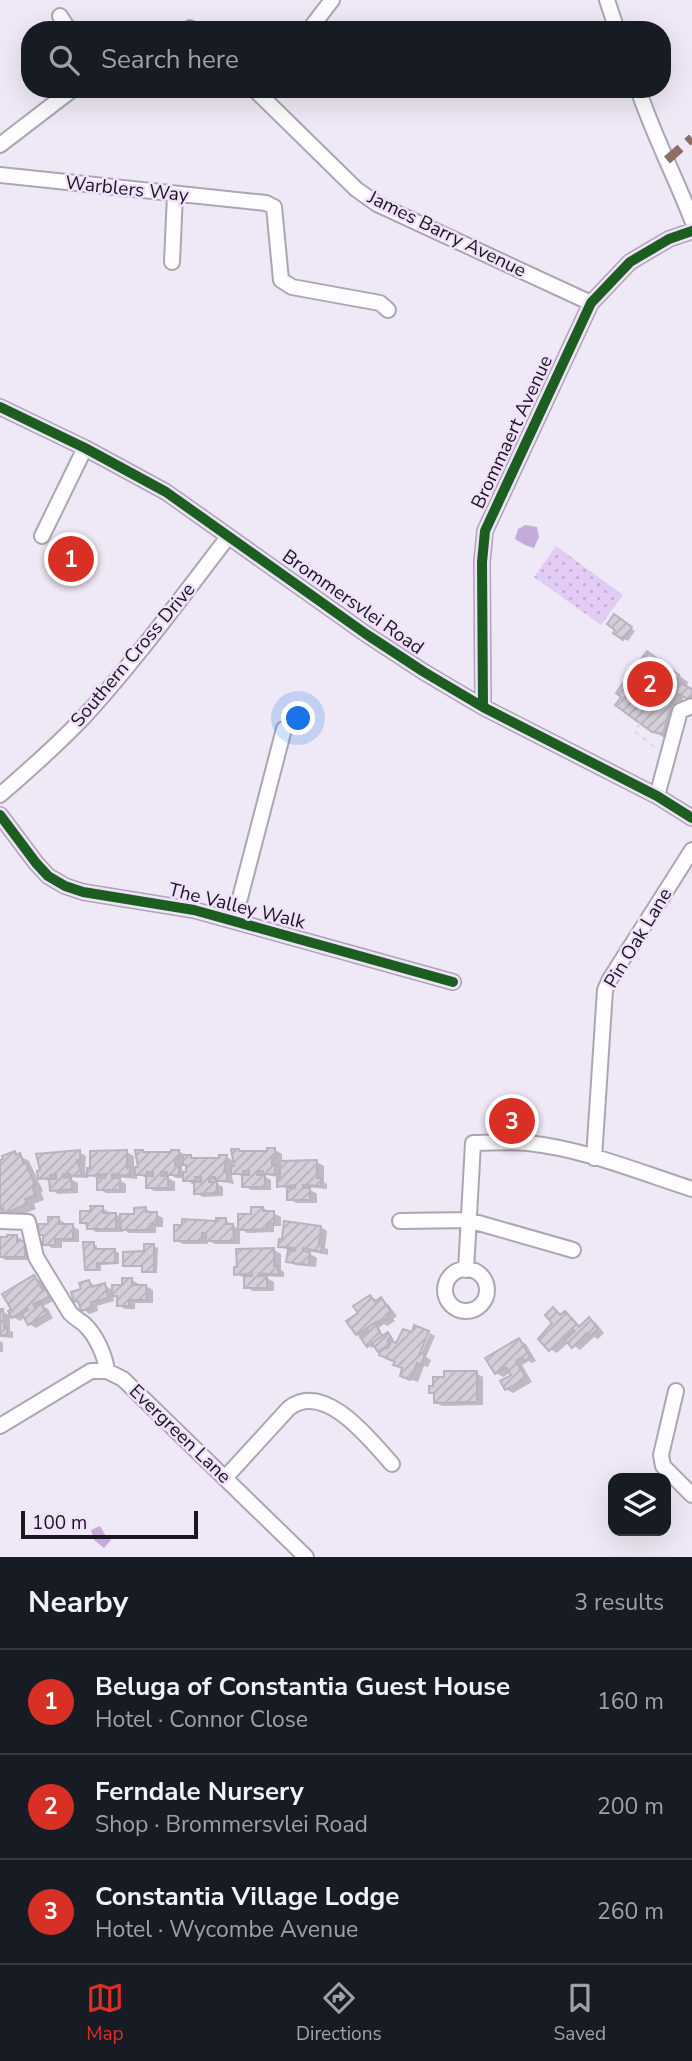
<!DOCTYPE html>
<html lang="en">
<head>
<meta charset="utf-8">
<style>
  :root { --surface:#171b24; --page:#242831; --text:#f1f3f6; --muted:#9ea1a6; --line:#363941; --accent:#d93025 }
  body { margin:0; font-family:"Nunito Sans",sans-serif; background:var(--page); color:var(--text) }
  .controls { position:absolute; right:21px; bottom:21px; display:grid; overflow:hidden; border-radius:14px; box-shadow:0 7px 28px #0002 }
  .controls button { width:63px; height:63px; display:grid; place-items:center; padding:0; border:0; border-bottom:2px solid var(--line); background:var(--surface); color:var(--text); font:35px sans-serif }
  .scale { position:absolute; left:21px; bottom:18px; width:177px; box-sizing:border-box; padding-left:7px; border:4px solid #1c1621; border-top:0; font-size:19px; line-height:24px; white-space:nowrap; color:#1c1621; -webkit-text-stroke:5px #f0e2fc; paint-order:stroke }
  .you { position:absolute; left:299px; top:719px; width:24px; height:24px; margin:-18px; border:5px solid #fff; border-radius:50%; background:#1a73e8; box-shadow:0 0 0 10px #1a73e833 }
  .badge { display:grid; place-items:center; width:46px; height:46px; border-radius:50%; background:var(--accent); color:#fff; font-size:23px; font-weight:700 }
  .pin { position:absolute; translate:-50% -50%; border:4px solid #fff; box-shadow:0 2px 7px #0006 }
  .list { margin:0; padding:0; list-style:none }
  h2 { display:flex; justify-content:space-between; align-items:center; height:91px; margin:0; padding:0 28px; font-size:30px }
  h2 small { font-size:23px; font-weight:400; color:var(--muted) }
  .list li { display:grid; grid-template-columns:46px 1fr auto; gap:21px; align-items:center; box-sizing:border-box; height:105px; padding:0 28px; border-top:2px solid var(--line) }
  .list b { display:block; font-size:26px; white-space:nowrap }
  .list p { margin:0; font-size:23px; white-space:nowrap; color:var(--muted) }
  .list em { font-size:23px; font-style:normal; color:var(--muted) }
  .icon { flex:none; width:38px; height:38px; fill:none; stroke:currentColor; stroke-width:2; stroke-linecap:round; stroke-linejoin:round }
  .map { position:relative; flex:none; width:692px; height:1557px; overflow:hidden }
  .search { position:absolute; background:var(--surface); box-shadow:0 7px 28px #0002; left:21px; right:21px; top:21px; height:77px; display:flex; align-items:center; gap:18px; box-sizing:border-box; padding:0 24px; border-radius:28px; color:var(--muted); font-size:26px }
  .sheet { height:406px; background:var(--surface) }
  nav { display:flex; justify-content:space-around; align-items:center; box-sizing:border-box; height:98px; border-top:2px solid var(--line); background:var(--surface); font-size:19px; color:var(--muted) }
  nav a { display:grid; justify-items:center; gap:4px }
  nav .on { color:var(--accent) }
  .map>svg:first-child { display:block }
</style>
</head>
<body>
<div class="map">
<svg width="692" height="1557" viewBox="0 0 692 1557">
  <defs>
    <pattern id="park-dots" width="8" height="8" patternUnits="userSpaceOnUse" patternTransform="scale(1.75)"><rect width="8" height="8" fill="#e2ccf3"/><path d="M2 2h.1M6 6h.1" fill="none" stroke="#c1aed0" stroke-width="1.8" stroke-linecap="round"/></pattern>
    <pattern id="building-hatch" width="6" height="6" patternUnits="userSpaceOnUse" patternTransform="scale(1.75)"><rect width="6" height="6" fill="#d4ced9"/><path d="M-1 1l2-2M0 6l6-6M5 7l2-2" fill="none" stroke="#b5b0ba"/></pattern>
  </defs>
  <rect width="100%" height="100%" fill="#efe8f6"/>
  <path fill="url(#park-dots)" d="M556,546L623,595L601,625L534,577Z"/>
  <path fill="#c6aadb" d="M525,525L537,527L539,537L534,548L525,545L515,539L518,529Z
    M100,1526L107,1538L111,1540L104,1548L94,1540L91,1530Z"/>
  <path fill="#0003" fill-rule="evenodd" d="M614,616L635,631L628,641L615,633L617,629Z
    M656,659L688,682L686,688L692,691L684,696L673,738L663,737L653,731L624,696Z
    M239,1150L244,1153H268L275,1150L282,1154V1162H317L324,1166V1182L327,1184V1189L306,1187L317,1194V1203H296L289,1199V1189L278,1186V1177L260,1174L271,1180V1190H251L244,1186V1177L231,1172L234,1184L211,1180L223,1187V1196L203,1197L196,1193V1184H192L185,1178H176L171,1175H163L175,1182V1191H154L147,1187V1178L137,1174V1179L115,1177L126,1184V1193H106L99,1189V1179L88,1175V1178L67,1177L78,1183V1193L58,1194L51,1190V1182L40,1178L79,1152L86,1156L85,1171L88,1173L127,1152L137,1158L143,1151L147,1154H172L178,1151L196,1160H221L227,1157L233,1161L232,1168H237ZM134,1157L140,1160L137,1173L134,1171ZM182,1162L188,1166V1174L182,1170Z
    M14,1153L29,1161L43,1191L41,1192L44,1200L34,1204L36,1209L16,1217L10,1213L3,1216L0,1214V1162Z
    M102,1208L109,1212V1214H116L122,1218L135,1216L146,1209L163,1218V1227H156V1233H129L123,1229V1232H96L81,1222Z
    M263,1208L281,1217V1226H274V1232L247,1233L240,1228L253,1216V1209Z
    M58,1219L65,1223V1226H72L79,1230V1242H62V1248H52L45,1244V1237L40,1234Z
    M225,1220L240,1230V1244H215L208,1240V1244H183L176,1240Z
    M321,1227L327,1231L325,1248L328,1249V1255L304,1250L317,1258L316,1267L295,1265L288,1261L289,1250L279,1246Z
    M17,1236L31,1247V1260H6L0,1257V1239Z
    M93,1244L97,1246V1251H115L119,1253V1264L101,1265V1271L86,1269Z
    M154,1246L158,1248L157,1273H148L143,1271V1267H129L125,1265L146,1253Z
    M274,1250L281,1254V1270L284,1272V1277L263,1276L274,1282V1291H253L246,1287V1278L235,1274Z
    M34,1277L41,1281L56,1300L43,1306L48,1309L53,1318L36,1328L29,1324L25,1317L20,1321L13,1317Z
    M132,1280L139,1284V1287L146,1286L153,1290V1303H135V1309H125L118,1305V1298L113,1294L114,1301L97,1306L98,1311L89,1314L75,1301L89,1282L96,1286L104,1285L114,1291Z
    M370,1297L388,1304L397,1316L393,1319L395,1321L387,1326L384,1324L379,1328L384,1337L388,1335L392,1337L394,1340L392,1344L415,1360L418,1361L430,1333L435,1336L426,1357L431,1360L428,1367L424,1366L418,1382L409,1379L404,1369L376,1345L372,1348L368,1345L357,1334L360,1314Z
    M553,1310L562,1316L566,1313L572,1317L581,1327L590,1319L596,1323L604,1333L598,1339L594,1337L580,1350L569,1342L557,1353L550,1349L555,1323Z
    M0,1311L10,1315V1331L13,1332V1338L0,1337Z
    M519,1340L526,1344L536,1361L532,1363L529,1361L522,1365L532,1382L513,1393L506,1389L513,1375L511,1372L503,1377L496,1373Z
    M0,1341L3,1343V1352H0Z
    M476,1373L483,1377V1405L442,1406L435,1402V1395L430,1392Z"/>
  <path fill="url(#building-hatch)" stroke="#b9b3bf" stroke-width="2" d="M614,614L632,627L623,640L613,633L615,630L607,624Z
    M647,651L679,675L663,734L652,732L615,705L621,697L616,693Z
    M680,683L692,689V701L676,693Z
    M267,1148H275V1158H272V1165H275V1174H263V1171H257V1175H265V1187H242V1175H249V1171H243V1174H231V1166H234L231,1149H239V1151H267Z
    M80,1150V1160H77L82,1175L70,1176V1174H63L64,1178L71,1177L72,1189L50,1191L49,1179H56V1174L50,1175V1178L38,1179L37,1171L40,1170L36,1154Z
    M127,1150V1168L130,1167V1176L112,1174V1178H120V1190H97V1178H105V1174L87,1176V1168H90V1151Z
    M135,1150H143V1152H171V1150H179V1159H175V1166H179V1175H167V1172H161V1176H168V1188H146V1176H153V1172H147V1175H135V1167H138Z
    M15,1151L16,1155L20,1153L24,1164L26,1163L35,1186L32,1187L36,1195L25,1199L27,1204L5,1213L3,1208L0,1209V1160L3,1159L2,1156Z
    M183,1155H191V1158H219V1155H227L224,1172H227V1181H216L215,1177H209V1182H217V1193L194,1194V1182H201V1177H195V1181H183V1172H186V1165H183Z
    M317,1160V1178H321V1186L303,1185V1188H310V1200H287V1188H295V1185L277,1187V1178H280V1161Z
    M90,1206H103V1213H116V1229H87V1223H80V1211H91Z
    M146,1207V1212H157V1224H150V1230H121L120,1214H134V1208Z
    M251,1207H263V1211H274V1223H267V1229L238,1230V1214H251Z
    M48,1217H59V1224H73V1239H55V1245H43V1235H39L38,1224H48Z
    M216,1218H226V1224H233L234,1241H206V1233H202V1241H174V1225H182V1219L216,1221Z
    M284,1221L321,1226L319,1243L322,1244L321,1252L303,1248V1251L310,1252L309,1265L286,1262L288,1250L295,1251L296,1248L278,1247L279,1239H282Z
    M7,1235H17V1241H25V1257H0V1237H7Z
    M83,1242H94V1249H115V1263H97V1270H85Z
    M144,1244H154V1272H142V1266H123V1252L144,1251Z
    M274,1248V1266H278V1275L259,1273V1276H267V1288H244V1276H252V1273L234,1275V1267H237L236,1249Z
    M34,1275L43,1291L46,1289L50,1297L33,1304L35,1307L41,1303L47,1314L28,1325L22,1314L28,1310L27,1308L12,1318L8,1311L11,1309L2,1294Z
    M122,1278H132V1285H146L147,1300H129V1306H117V1296H112V1285H122Z
    M89,1280L91,1287L105,1283L108,1298L91,1302L92,1308L81,1311L78,1301L74,1302L71,1292L81,1289L79,1283Z
    M370,1295L375,1302L381,1297L391,1312L387,1314L389,1317L379,1323L378,1321L356,1335L346,1321L358,1313L353,1306Z
    M553,1307L560,1315L565,1311L579,1327L589,1317L598,1329L590,1336L587,1333L572,1348L565,1340L575,1331L572,1329L549,1351L538,1339L552,1323L545,1315Z
    M0,1309H3L4,1327H7V1335H0Z
    M375,1323L382,1336L367,1347L360,1337L369,1331L367,1328Z
    M414,1325L429,1331L420,1353L425,1354L421,1365L417,1363L410,1380L400,1376L402,1368L393,1365L395,1362L379,1355L381,1349L388,1348L391,1341L396,1343L403,1329L412,1332Z
    M388,1332L391,1337L388,1339V1345L378,1352L372,1343Z
    M519,1338L530,1357L524,1361L522,1357L516,1361L526,1378L505,1390L500,1381L511,1375L506,1367L495,1374L485,1358Z
    M444,1371H477V1402L434,1403V1393H429V1386H433V1377H444Z"/>
  <g fill="none" stroke-linecap="round" stroke-linejoin="round">
    <defs>
      <path id="minor" d="M607,0L617,30
        M60,16L69,30
        M190,28L192,30
        M309,30L332,0
        M254,89L356,189L377,204L591,303
        M638,89C653,134 675,176 692,220
        M0,145L73,89
        M0,175L266,203L274,207L281,280L292,287L380,303L388,310
        M172,262L175,195
        M0,407L85,448L166,492L366,634L424,672L483,707L657,796L692,818
        M42,536L85,448
        M483,707L482,562L485,531L591,303L630,262L669,239L692,231
        M0,795C29,770 57,745 83,718C135,661 181,598 228,537
        M657,796L680,711L692,706
        M0,815L36,863L48,876L65,886L83,892L194,910L453,982
        M234,921L284,729
        M594,1158L605,990L610,979L692,850
        M0,1221L28,1222L36,1257L70,1313C75,1318 79,1320 84,1324C96,1335 105,1355 107,1371
        M400,1221L468,1220L573,1250
        M445 1290a21 21 0 1 1 42 0a21 21 0 1 1-42 0Z
        M466,1270L473,1143C491,1143 510,1141 528,1143C584,1149 639,1172 692,1189
        M676,1391L661,1455L663,1466L692,1495
        M0,1426L91,1371H107L123,1379L306,1557
        M225,1478L289,1408C325,1380 371,1441 392,1464"/>
    </defs>
    <use href="#minor" stroke="#aca6b2" stroke-width="18"/>
    <path stroke="#dad8dc" stroke-width="2" stroke-dasharray="5 5" stroke-linecap="butt" d="M640,723L635,732L657,749"/>
    <use href="#minor" stroke="#fdfcfe" stroke-width="14"/>
    <path stroke="#8d6e63" stroke-width="9" stroke-dasharray="18 9" stroke-linecap="butt" d="M667,160L692,138"/>
    <defs>
      <path id="cycleway" d="M0,407L85,448L166,492L366,634L424,672L483,707L657,796L692,818
        M483,707L482,562L485,531L591,303L630,262L669,239L692,231
        M0,815L36,863L48,876L65,886L83,892L194,910L453,982"/>
    </defs>
    <use href="#cycleway" stroke="#f0e2fc" stroke-width="15"/>
    <use href="#cycleway" stroke="#1b5e20" stroke-width="10"/>
  </g>
  <g text-anchor="middle" dominant-baseline="central" stroke-width="5" stroke-linejoin="round" paint-order="stroke">
    <g font-size="19" fill="#1c1621" stroke="#f0e2fc">
      <text transform="translate(127 189) rotate(6)">Warblers Way</text>
      <text transform="translate(447 234) rotate(26)">James Barry Avenue</text>
      <text transform="translate(512 432) rotate(-65)">Brommaert Avenue</text>
      <text transform="translate(353 602) rotate(35)">Brommersvlei Road</text>
      <text transform="translate(133 655) rotate(-50)">Southern Cross Drive</text>
      <text transform="translate(237 906) rotate(14)">The Valley Walk</text>
      <text transform="translate(638 938) rotate(-59)">Pin Oak Lane</text>
      <text transform="translate(180 1434) rotate(44)">Evergreen Lane</text>
    </g>
  </g>
</svg>
<div class="controls">
<button><svg class="icon" aria-label="layers" viewBox="0 0 24 24"><path d="M12 4l9 5-9 5-9-5zM3 14l9 5 9-5"/></svg></button>
</div>
<div class="scale">100 m</div>
<div class="you"></div>
<div class="pin badge" style="left:71px;top:559px">1</div>
<div class="pin badge" style="left:650px;top:684px">2</div>
<div class="pin badge" style="left:512px;top:1121px">3</div>
<div class="search"><svg class="icon" aria-label="search" viewBox="0 0 24 24"><circle cx="10" cy="10" r="6"/><path d="M15 15l6 6"/></svg>Search here</div>
</div>
<section class="sheet">
<h2>Nearby<small>3 results</small></h2>
<ul class="list">
<li><span class="badge">1</span><div><b>Beluga of Constantia Guest House</b><p>Hotel · Connor Close</p></div><em>160 m</em></li>
<li><span class="badge">2</span><div><b>Ferndale Nursery</b><p>Shop · Brommersvlei Road</p></div><em>200 m</em></li>
<li><span class="badge">3</span><div><b>Constantia Village Lodge</b><p>Hotel · Wycombe Avenue</p></div><em>260 m</em></li>
</ul>
</section>
<nav>
<a class="on"><svg class="icon" aria-label="map" viewBox="0 0 24 24"><path d="M3 6l6-2 6 2 6-2v14l-6 2-6-2-6 2zM9 4v14M15 6v14"/></svg>Map</a>
<a><svg class="icon" aria-label="directions" viewBox="0 0 24 24"><path d="M12 3l9 9-9 9-9-9zM9 14v-3h6M13 9l2 2-2 2"/></svg>Directions</a>
<a><svg class="icon" aria-label="saved" viewBox="0 0 24 24"><path d="M7 4h10v16l-5-4-5 4z"/></svg>Saved</a>
</nav>
</body>
</html>
